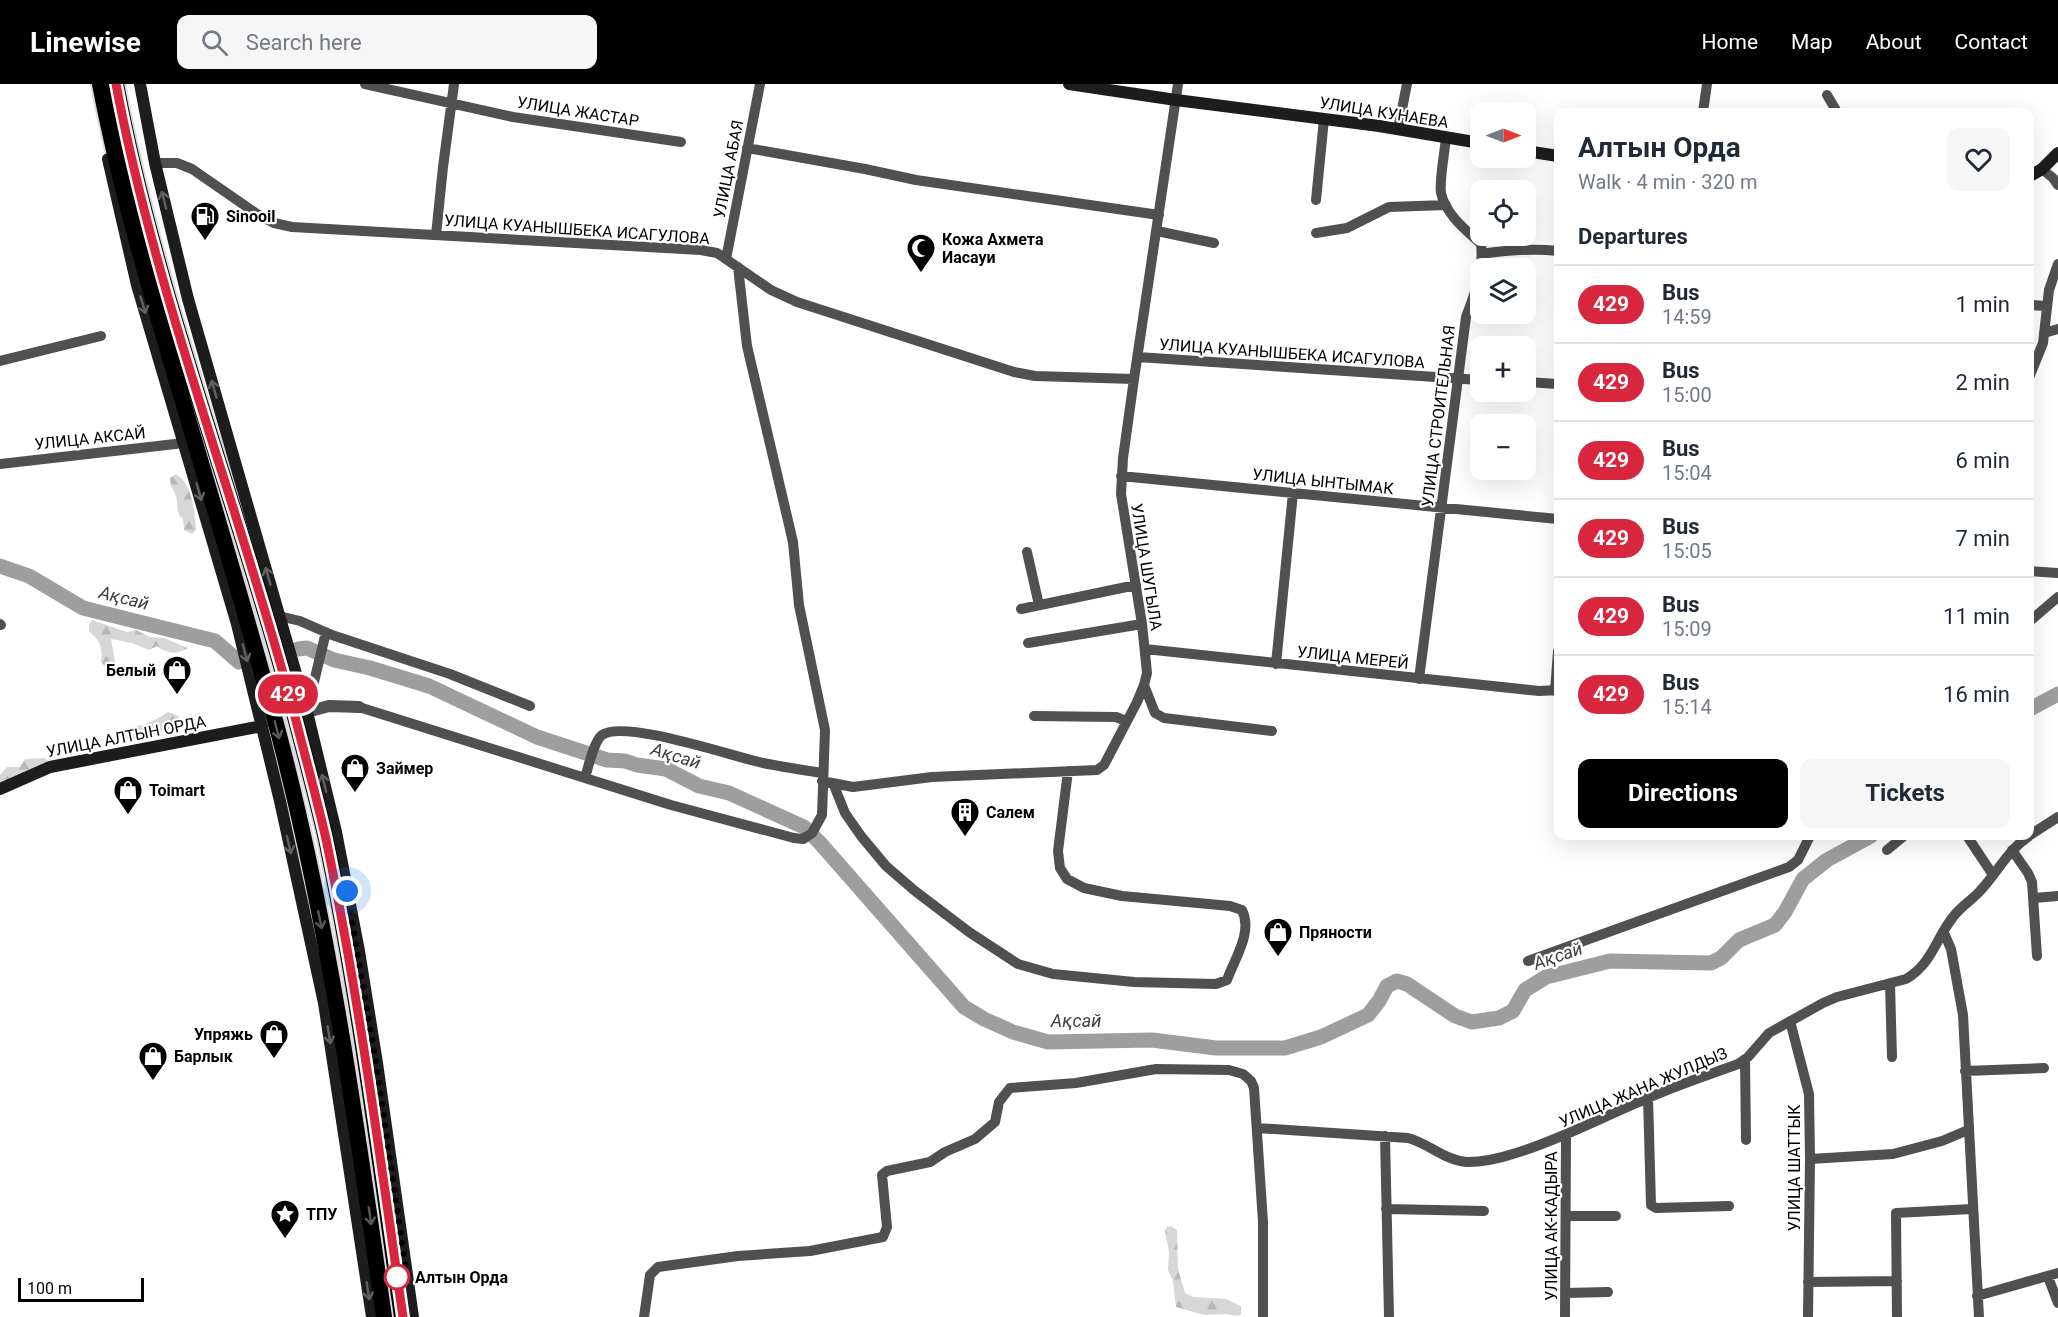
<!DOCTYPE html>
<meta charset="utf-8">
<style>
body{margin:0;font-family:Roboto,sans-serif;background:#f6f6f7;color:#1f2937;height:100vh;display:flex;flex-direction:column;font-size:22px;white-space:nowrap}
*{box-sizing:border-box;margin:0}
p{font-size:20px;color:#747a83}
.icon{flex:none;width:33px;height:33px;fill:none;stroke:currentColor;stroke-width:2;stroke-linecap:round;stroke-linejoin:round}
.map{position:relative;flex:1;overflow:hidden}
.drawer{position:absolute;left:1554px;top:24px;width:480px;height:732px;display:flex;flex-direction:column;background:#fff;border-radius:12px;box-shadow:0 6px 24px #0002}
.drawer>*{flex:none}
.badge{padding:0 12px;border-radius:20px;font-size:21px;line-height:39px}
.needle{width:39px;rotate:90deg}
.fabs{position:absolute;left:1470px;top:18px;display:grid;gap:12px}
.fabs a{display:grid;place-items:center;width:66px;height:66px;border-radius:12px;background:#fff;box-shadow:0 6px 24px #0002;font-size:30px}
.scale{position:absolute;left:18px;bottom:15px;width:126px;box-sizing:border-box;padding-left:6px;border:3px solid #000;border-top:0;font-size:16px;line-height:21px;white-space:nowrap;color:#000;-webkit-text-stroke:4px #fff;paint-order:stroke}
.you{position:absolute;width:30px;height:30px;margin:-15px;border:4px solid #fff;border-radius:50%;background:#1a73e8;box-shadow:0 0 0 9px #1a73e833}
.map>.badge{position:absolute;translate:-50% -50%;box-shadow:0 0 0 3px #fff}
h2{padding:0 24px;font-size:22px;line-height:54px}
.round{display:grid;place-items:center;flex:none;width:63px;height:63px;border-radius:12px;background:#f6f6f7}
.overview{display:flex;align-items:center;justify-content:space-between;height:102px;padding:0 24px}
h1{font-size:28px;font-weight:700;line-height:45px}
.cta{display:flex;gap:12px;margin-top:auto;padding:12px 24px}
.cta a{flex:1;height:69px;border-radius:12px;background:#000;color:#fff;font-size:24px;font-weight:700;line-height:69px;text-align:center}
.cta a+a{background:#f6f6f7;color:#1f2937}
ul{padding:0;list-style:none}
li{display:flex;align-items:center;gap:18px;height:78px;padding:0 24px;border-top:2px solid #e0e1e3}
li div{flex:1}
li b{display:block;font-size:22px}
li em{font-style:normal}
li .badge{min-width:66px;font-weight:700;text-align:center}
header{display:flex;align-items:center;gap:36px;box-sizing:border-box;height:84px;padding:0 30px;background:#000;color:#fff}
header strong{font-size:28px}
nav{display:flex;gap:33px;margin-inline-start:auto;font-size:21px}
.search{width:420px;height:54px;background:#f6f6f7;display:flex;align-items:center;gap:15px;box-sizing:border-box;padding:0 21px;border-radius:12px;color:#747a83;font-size:22px}
.map>svg:first-child{display:block}
.forest{fill:url(#forest-firs)}
.lines{fill:none;stroke-linecap:round;stroke-linejoin:round}
.river{stroke:#9e9e9e;stroke-width:15}
.trunk-casing{stroke:#dbdbdb;stroke-width:20}
.minor{stroke:#505050;stroke-width:10}
.tertiary{stroke:#505050;stroke-width:12}
.secondary{stroke:#1d1d1d;stroke-width:12}
.trunk{stroke:#000;stroke-width:16}
.oneway{stroke:#616161}
.oneway2{stroke:#595959}
.line-casing{stroke:#fff;stroke-width:14}
.line{stroke:#d7263d;stroke-width:9}
.walk{stroke:#000;stroke-width:6;stroke-dasharray:0 10.8}
.stop-dot{fill:#fff;stroke:#d7263d;stroke-width:3}
.labels{text-anchor:middle;stroke-width:4.5;stroke-linejoin:round;paint-order:stroke}
.street-label{font-size:16px;fill:#000;stroke:#fff}
.poi-label{font-size:16px;font-weight:bold;fill:#000;stroke:#fff;text-anchor:start}
.stop-label{font-size:16px;font-weight:bold;fill:#000;stroke:#fff;text-anchor:start}
.water-label{font-size:18px;font-style:italic;fill:#3f3f3f;stroke:#fff}
</style>
<header>
<strong>Linewise</strong>
<div class="search"><svg class="icon" aria-label="search" viewBox="0 0 24 24"><circle cx="10" cy="10" r="6"/><path d="M15 15l6 6"/></svg>Search here</div>
<nav><a>Home</a><a>Map</a><a>About</a><a>Contact</a></nav>
</header>
<div class="map">
<svg width="2058" height="1233" viewBox="0 0 2058 1233">
<defs>
<pattern id="forest-firs" width="22" height="20" patternUnits="userSpaceOnUse" patternTransform="scale(1.5)"><rect width="22" height="20" fill="#d7d7d7"/><path d="M5 1l3.5 6h-7zM16 11l3.5 6h-7z" fill="#b7b7b7"/></pattern>
</defs>
<rect width="100%" height="100%" fill="#fff"/>
<path class="forest" d="M 176,390 C 192,399 195,428 196,446 L 192,450 L 184,446 L 183,435 C 175,429 179,421 176,412 C 173,404 170,403 170,394 Z
M 92,536 L 127,548 L 136,546 L 150,553 L 164,554 L 188,564 C 176,571 168,570 157,562 L 149,566 L 132,559 L 111,555 L 116,583 L 109,587 L 101,578 C 103,563 100,557 89,547 L 89,540 Z
M 168,628 L 179,632 C 174,650 159,647 145,653 L 139,651 L 136,656 L 120,653 C 128,640 134,644 145,640 C 153,637 161,633 168,628 Z
M 45,674 L 49,678 L 25,689 L 13,693 L 0,701 L 0,691 L 7,683 L 20,683 L 25,675 Z
M 1171,1142 L 1177,1146 L 1178,1185 L 1185,1209 L 1193,1213 L 1226,1215 L 1241,1222 L 1241,1230 L 1238,1232 L 1225,1230 L 1204,1231 L 1176,1223 L 1173,1198 L 1168,1186 L 1169,1168 L 1165,1147 L 1167,1143 Z"/>
<g class="lines">
<path class="river" d="M 0,482 L 29,492 L 83,524 L 215,557 L 239,578
M 298,565 L 307,564 L 334,576 L 370,584 L 429,602 L 537,653 L 607,676 L 625,677 L 637,681 L 666,685 L 699,702 L 729,709 L 804,743 L 820,759 L 964,923 L 984,935 L 1013,948 L 1048,958 L 1152,956 L 1216,964 L 1285,964 L 1321,953 L 1368,931 L 1379,917 L 1387,902 L 1397,897 L 1407,900 L 1455,932 L 1472,938 L 1499,934 L 1513,927 L 1525,906 L 1546,893 L 1610,877 L 1711,879 L 1721,874 L 1739,856 L 1775,841 L 1785,828 L 1803,795 L 1827,776 L 1871,752
M 2030,625 L 2058,610"/>
<g class="trunk-casing">
<path id="trunk" d="M 100,0 C 120,105 150,206 180,308 C 214,422 248,536 279,651 C 329,842 356,1038 384,1233
M 116,0 C 156,213 237,416 293,625 C 304,668 316,711 326,755 C 359,913 379,1073 402,1233"/>
</g>
<path class="minor" d="M 365,0 L 513,33 L 681,58
M 1827,11 L 1837,28
M 1703,28 L 1707,0
M 1398,45 L 1407,0
M 747,64 L 865,85 L 916,96 L 1159,131
M 155,79 L 177,79 L 192,85 L 257,130 L 274,139 L 292,143 L 701,166 L 717,169 L 771,206 L 797,218 L 1014,288 L 1035,292 L 1134,295
M 2042,85 L 2053,94 L 2058,101
M 1316,116 L 1324,35
M 1157,147 L 1214,159
M 1316,149 L 1347,144 L 1389,123 L 1446,121
M 436,151 L 443,83 L 454,0
M 1482,170 C 1509,166 1532,164 1558,167
M 726,175 L 760,0
M 2030,221 L 2046,222
M 2044,249 L 2058,245
M 1138,273 L 1480,296
M 0,277 L 101,252
M 2030,291 L 2043,259 L 2049,206 L 2058,180
M 1526,298 L 1558,300
M 0,380 L 184,359
M 1121,392 L 1558,435
M 1027,468 L 1039,521
M 2030,487 L 2058,489
M 1021,525 L 1136,501
M 279,532 L 300,537 L 332,551 L 450,590 L 530,622
M 2030,537 L 2058,513
M 0,540 L 1,541
M 1028,559 L 1142,540
M 1145,565 L 1539,607 L 1558,606
M 1276,580 L 1293,409
M 1419,595 L 1466,233 C 1475,210 1484,185 1481,160 C 1466,146 1446,131 1441,109 C 1439,97 1445,67 1446,53
M 1144,601 L 1155,629 L 1164,634 L 1272,647
M 1555,607 L 1558,567
M 359,623 L 671,721 L 794,754 L 803,755 L 812,749 L 822,731 L 825,646 L 799,521 L 793,458 L 747,262 L 738,183
M 307,627 L 326,548
M 1034,632 L 1116,633 L 1126,637
M 585,694 C 588,684 594,657 602,651 C 624,635 734,673 763,679 C 783,683 803,686 822,689
M 822,697 L 853,703 L 932,693 L 1097,686 L 1104,681 L 1137,618 L 1144,601 L 1147,589 L 1142,540 L 1121,410 L 1123,374 L 1134,295 L 1178,0
M 833,699 L 845,729 L 861,752 L 886,782 L 915,807 L 969,848 L 1018,880 L 1053,890 L 1134,898 L 1216,900 L 1227,896 C 1235,874 1253,848 1242,826 L 1230,822 L 1122,812 L 1084,804 L 1067,795 L 1060,784 L 1058,767 L 1068,687
M 2030,751 L 2058,733
M 1967,752 L 1993,791
M 1887,766 L 1904,752
M 2012,766 L 2028,789 L 2032,798 L 2037,872
M 2034,814 L 2058,812
M 1944,849 L 1951,865 L 1963,931 L 1979,1233
M 1528,877 L 1789,783 L 1798,776 L 1810,752
M 1890,900 L 1892,973
M 1790,937 L 1809,1010 L 1810,1075 L 1808,1233
M 1745,975 L 1746,1056
M 1965,987 L 2044,984
M 1648,1013 L 1651,1121 L 1656,1124 L 1729,1122
M 1257,1044 L 1408,1054 C 1428,1059 1446,1077 1467,1078 C 1483,1078 1501,1074 1516,1069 C 1562,1055 1604,1032 1648,1014 C 1677,1001 1708,991 1738,980 L 1748,973 L 1769,949 L 1823,919 L 1837,913 L 1906,895 C 1932,880 1936,854 1953,833 C 1960,823 1972,816 1980,807 C 1997,789 2008,766 2029,752
M 1385,1052 L 1389,1233
M 1810,1075 L 1893,1070 L 1942,1057 L 1968,1046
M 1386,1125 L 1484,1127
M 1566,1132 L 1616,1132
M 2048,1193 L 2058,1219
M 1808,1198 L 1897,1197
M 1566,1209 L 1608,1208
M 1977,1212 L 2058,1189
M 644,1233 L 650,1191 L 658,1183 L 738,1172 L 810,1167 L 883,1153 L 887,1143 L 882,1091 L 887,1087 L 930,1078 L 945,1068 L 975,1055 L 995,1038 L 999,1018 L 1010,1004 L 1076,999 L 1156,985 L 1229,986 L 1243,990 L 1251,997 L 1254,1004 L 1263,1138 L 1263,1233
M 1565,1233 L 1566,1052
M 1897,1233 L 1896,1129 L 1972,1125"/>
<path class="tertiary" d="M 307,628 L 329,622 L 359,623"/>
<path class="secondary" d="M 140,0 L 155,79 L 188,215 L 307,628 L 336,748 L 359,867 L 377,979 L 413,1233
M 1069,0 L 1176,16 L 1379,42 L 1480,59
M 1526,67 L 1558,72
M 108,75 L 137,201 L 237,540 L 280,717 L 324,919 L 372,1233
M 2030,92 L 2042,85 L 2058,69
M 0,705 L 50,683 L 262,642"/>
<use href="#trunk" class="trunk"/>
</g>
<defs><path id="oneway-shaft" d="M-6 0H5M1.5-3L5.5 0L1.5 3" fill="none" stroke-width="1.6" stroke-linecap="round" stroke-linejoin="round" transform="scale(1.5)"/></defs>
<g class="oneway">
<use href="#oneway-shaft" transform="translate(164 116) rotate(-104)"/>
<use href="#oneway-shaft" transform="translate(143 221) rotate(73)"/>
<use href="#oneway-shaft" transform="translate(214 305) rotate(-106)"/>
<use href="#oneway-shaft" transform="translate(199 408) rotate(74)"/>
<use href="#oneway-shaft" transform="translate(268 492) rotate(-106)"/>
<use href="#oneway-shaft" transform="translate(245 569) rotate(75)"/>
<use href="#oneway-shaft" transform="translate(324 699) rotate(-104)"/>
<use href="#oneway-shaft" transform="translate(289 761) rotate(77)"/>
<use href="#oneway-shaft" transform="translate(329 951) rotate(81)"/>
<use href="#oneway-shaft" transform="translate(368 1207) rotate(81)"/>
</g>
<g class="oneway2">
<use href="#oneway-shaft" transform="translate(277 646) rotate(75)"/>
<use href="#oneway-shaft" transform="translate(320 836) rotate(78)"/>
<use href="#oneway-shaft" transform="translate(370 1132) rotate(82)"/>
</g>
<g class="lines">
<g class="line-casing">
<path id="line" d="M 116,0 C 156,213 237,416 293,625 C 304,668 316,711 326,755 C 359,913 380,1073 403,1233"/>
</g>
<use href="#line" class="line"/>
<path class="walk" d="M 347,807 L 376,978 L 407,1193 L 397,1193"/>
</g>
<defs>
<g id="fuel-pin" transform="scale(1.5)"><path d="M0 17L-7.5 6A9.5 9.5 0 1 1 7.5 6Z" fill="#000" stroke="#fff"/><path d="M-5.5-6h7V0h2V4h1.3V-2.5L3-4.5l.8-.8L6-3V5H2.5V1h-1V6h-7ZM-4.2-4.7v3.2H.2V-4.7Z" fill="#fff"/></g>
<g id="mosque-pin" transform="scale(1.5)"><path d="M0 17L-7.5 6A9.5 9.5 0 1 1 7.5 6Z" fill="#000" stroke="#fff"/><path d="M3.5-4.9A6 6 0 1 0 3.5 4.9A5 5 0 1 1 3.5-4.9Z" fill="#fff"/></g>
<g id="shop-pin" transform="scale(1.5)"><path d="M0 17L-7.5 6A9.5 9.5 0 1 1 7.5 6Z" fill="#000" stroke="#fff"/><path d="M-5-2.5h2.3a2.7 3.5 0 0 1 5.4 0H5L5.5 6h-11ZM-1.5-2.5h3a1.5 2.3 0 0 0-3 0Z" fill="#fff"/></g>
<g id="building-pin" transform="scale(1.5)"><path d="M0 17L-7.5 6A9.5 9.5 0 1 1 7.5 6Z" fill="#000" stroke="#fff"/><path d="M-4-6H4V6H1V3H-1V6H-4ZM-2.5-4.3h1.7v1.8h-1.7ZM.8-4.3h1.7v1.8H.8ZM-2.5-1h1.7V.8h-1.7ZM.8-1h1.7V.8H.8Z" fill="#fff"/></g>
<g id="sight-pin" transform="scale(1.5)"><path d="M0 17L-7.5 6A9.5 9.5 0 1 1 7.5 6Z" fill="#000" stroke="#fff"/><path d="M0-6L1.8-2.2L6-1.7L2.9 1.2L3.7 5.4L0 3.3L-3.7 5.4L-2.9 1.2L-6-1.7L-1.8-2.2Z" fill="#fff"/></g>
</defs>
<g fill-rule="evenodd">
<use href="#fuel-pin" x="205" y="132"/>
<use href="#mosque-pin" x="921" y="164"/>
<use href="#shop-pin" x="177" y="586"/>
<use href="#shop-pin" x="355" y="684"/>
<use href="#shop-pin" x="128" y="706"/>
<use href="#building-pin" x="965" y="728"/>
<use href="#shop-pin" x="1278" y="848"/>
<use href="#shop-pin" x="274" y="950"/>
<use href="#shop-pin" x="153" y="972"/>
<use href="#sight-pin" x="285" y="1130"/>
</g>
<circle class="stop-dot" cx="397" cy="1193" r="12"/>
<g class="labels">
<g class="street-label">
<text transform="translate(578 27) rotate(9)" y="6">УЛИЦА ЖАСТАР</text>
<text transform="translate(1384 28) rotate(9)" y="6">УЛИЦА КУНАЕВА</text>
<text transform="translate(728 85) rotate(-79)" y="6">УЛИЦА АБАЯ</text>
<text transform="translate(577 145) rotate(4)" y="6">УЛИЦА КУАНЫШБЕКА ИСАГУЛОВА</text>
<text transform="translate(1292 269) rotate(4)" y="6">УЛИЦА КУАНЫШБЕКА ИСАГУЛОВА</text>
<text transform="translate(1438 332) rotate(-83)" y="6">УЛИЦА СТРОИТЕЛЬНАЯ</text>
<text transform="translate(90 354) rotate(-6)" y="6">УЛИЦА АКСАЙ</text>
<text transform="translate(1323 397) rotate(6)" y="6">УЛИЦА ЫНТЫМАК</text>
<text transform="translate(1147 483) rotate(81)" y="6">УЛИЦА ШУГЫЛА</text>
<text transform="translate(1353 573) rotate(6)" y="6">УЛИЦА МЕРЕЙ</text>
<text transform="translate(126 652) rotate(-11)" y="6">УЛИЦА АЛТЫН ОРДА</text>
<text transform="translate(1643 1003) rotate(-23)" y="6">УЛИЦА ЖАНА ЖУЛДЫЗ</text>
<text transform="translate(1794 1084) rotate(-90)" y="6">УЛИЦА ШАТТЫК</text>
<text transform="translate(1551 1142) rotate(-90)" y="6">УЛИЦА АК-КАДЫРА</text>
</g>
<g class="poi-label">
<text x="226" y="138">Sinooil</text>
<text x="942" y="161">Кожа Ахмета<tspan x="942" dy="18">Иасауи</tspan></text>
<text x="156" y="592" text-anchor="end">Белый</text>
<text x="376" y="690">Займер</text>
<text x="149" y="712">Toimart</text>
<text x="986" y="734">Салем</text>
<text x="1299" y="854">Пряности</text>
<text x="253" y="956" text-anchor="end">Упряжь</text>
<text x="174" y="978">Барлык</text>
<text x="306" y="1136">ТПУ</text>
</g>
<g class="stop-label">
<text x="415" y="1199">Алтын Орда</text>
</g>
<g class="water-label">
<text transform="translate(124 514) rotate(14)" y="6">Ақсай</text>
<text transform="translate(676 672) rotate(17)" y="6">Ақсай</text>
<text transform="translate(1558 872) rotate(-19)" y="6">Ақсай</text>
<text x="1076" y="943">Ақсай</text>
</g>
</g>
</svg>
<div class="fabs">
<a><svg class="needle" viewBox="-14 -14 28 28"><path d="M0-13l5 13h-10z" fill="#e53935"/><path d="M0 13l5-13h-10z" fill="#747a83"/></svg></a>
<a><svg class="icon" aria-label="locate" viewBox="0 0 24 24"><circle cx="12" cy="12" r="6"/><path d="M12 2v4M12 18v4M2 12h4M18 12h4"/></svg></a>
<a><svg class="icon" aria-label="layers" viewBox="0 0 24 24"><path d="M12 4l9 5-9 5-9-5zM3 14l9 5 9-5"/></svg></a>
<a>+</a>
<a>−</a>
</div>
<div class="scale">100 m</div>
<div class="you" style="left:347px;top:807px"></div>
<b class="badge" style="left:288px;top:610px;background:#d7263d;color:#fff">429</b>
<section class="drawer">
<div class="overview"><div><h1>Алтын Орда</h1><p>Walk · 4 min · 320 m</p></div><a class="round"><svg class="icon" aria-label="heart" viewBox="0 0 24 24"><path d="M12 20l-8-8c-3-5 5-10 8-4 3-6 11-1 8 4z"/></svg></a></div>
<h2>Departures</h2>
<ul>
<li><span class="badge" style="background:#d7263d;color:#fff">429</span><div><b>Bus</b><p>14:59</p></div><em>1 min</em></li>
<li><span class="badge" style="background:#d7263d;color:#fff">429</span><div><b>Bus</b><p>15:00</p></div><em>2 min</em></li>
<li><span class="badge" style="background:#d7263d;color:#fff">429</span><div><b>Bus</b><p>15:04</p></div><em>6 min</em></li>
<li><span class="badge" style="background:#d7263d;color:#fff">429</span><div><b>Bus</b><p>15:05</p></div><em>7 min</em></li>
<li><span class="badge" style="background:#d7263d;color:#fff">429</span><div><b>Bus</b><p>15:09</p></div><em>11 min</em></li>
<li><span class="badge" style="background:#d7263d;color:#fff">429</span><div><b>Bus</b><p>15:14</p></div><em>16 min</em></li>
</ul>
<div class="cta"><a>Directions</a><a>Tickets</a></div>
</section>
</div>
